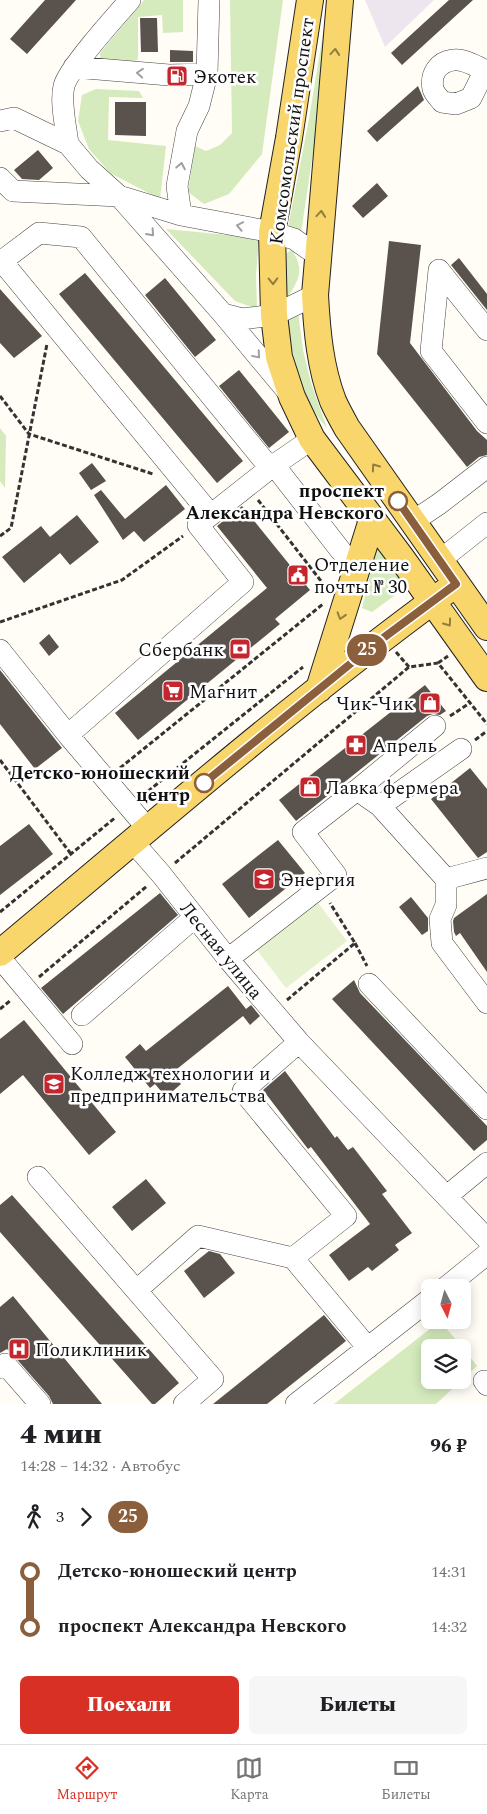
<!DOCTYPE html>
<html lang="ru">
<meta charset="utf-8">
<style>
body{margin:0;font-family:Spectral,serif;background:#f6f6f6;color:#202124;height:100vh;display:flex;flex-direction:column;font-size:19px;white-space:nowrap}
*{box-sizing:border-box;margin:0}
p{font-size:16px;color:#757577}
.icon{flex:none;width:28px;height:28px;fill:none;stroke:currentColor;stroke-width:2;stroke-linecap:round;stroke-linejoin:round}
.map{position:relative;height:1404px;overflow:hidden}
.details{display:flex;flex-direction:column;background:#fff;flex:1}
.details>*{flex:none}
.badge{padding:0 10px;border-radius:16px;font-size:18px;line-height:32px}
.needle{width:32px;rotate:174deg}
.buttons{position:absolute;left:421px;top:1279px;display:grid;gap:10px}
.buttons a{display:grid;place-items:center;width:50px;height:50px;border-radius:8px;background:#fff;box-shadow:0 2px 12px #0003;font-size:25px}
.map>.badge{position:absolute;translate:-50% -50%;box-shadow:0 0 0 2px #fff}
.legs{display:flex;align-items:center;gap:8px;height:55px;padding:0 20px;font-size:16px}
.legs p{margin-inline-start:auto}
.summary{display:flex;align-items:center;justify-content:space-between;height:85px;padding:0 20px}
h1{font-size:28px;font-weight:800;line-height:38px}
.cta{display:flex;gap:10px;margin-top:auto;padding:10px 20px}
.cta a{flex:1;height:58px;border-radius:8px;background:#d93025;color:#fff;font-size:20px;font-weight:800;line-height:58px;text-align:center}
.cta a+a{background:#f6f6f6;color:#202124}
ul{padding:0 20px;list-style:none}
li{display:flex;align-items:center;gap:18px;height:55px;font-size:19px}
li i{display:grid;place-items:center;width:8px;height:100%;margin:0 6px;background:currentColor}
li i::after{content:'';width:12px;height:12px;margin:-6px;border:4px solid;border-radius:50%;background:#fff}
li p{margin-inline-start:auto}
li:first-child i{background:linear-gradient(#0000 50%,currentColor 0)}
li:last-child i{background:linear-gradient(currentColor 50%,#0000 0)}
.dock{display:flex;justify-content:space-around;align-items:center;height:70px;border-top:1px solid #e0e0e0;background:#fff;font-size:14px;color:#757577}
.dock a{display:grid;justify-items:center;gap:2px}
.dock .selected{color:#d93025}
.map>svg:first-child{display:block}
.industrial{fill:#eee6ef}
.green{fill:#d5ebbd}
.pitch{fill:#e6f2cf}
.building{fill:#5a524d}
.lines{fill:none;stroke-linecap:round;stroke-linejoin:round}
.minor-casing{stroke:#444;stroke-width:22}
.major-casing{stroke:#222;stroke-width:28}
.path{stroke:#333;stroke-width:3;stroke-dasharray:5 2.5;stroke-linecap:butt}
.minor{stroke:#fff;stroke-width:21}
.major{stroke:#f9d66b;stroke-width:26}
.oneway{stroke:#917d42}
.oneway2{stroke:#a0a0a0}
.line-1-casing{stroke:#fff;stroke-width:11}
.line-1{stroke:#8b5e3c;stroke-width:8}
.stop-1-dot{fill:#fff;stroke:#8b5e3c;stroke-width:2.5}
.labels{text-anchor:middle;stroke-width:5;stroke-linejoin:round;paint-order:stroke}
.poi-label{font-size:19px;fill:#111;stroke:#fff;text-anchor:start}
.street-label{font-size:19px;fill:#111;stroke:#fff}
.stop-label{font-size:19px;font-weight:bold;fill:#111;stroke:#fff;text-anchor:end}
</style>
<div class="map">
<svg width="487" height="1404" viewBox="0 0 487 1404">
<rect width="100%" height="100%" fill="#fffdf5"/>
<path class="industrial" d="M 365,0 L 434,0 L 385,47 Z"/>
<path class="green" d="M 144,0 L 183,0 L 183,32 L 163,33 L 162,15 L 138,17 L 138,59 L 129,66 L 101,65 L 100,53 Z
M 230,0 L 283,0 L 262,154 L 229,194 L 204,204 L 188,192 L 195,146 L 206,151 L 220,145 L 232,133 Z
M 326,15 L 317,126 L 301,233 L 288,227 L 309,119 Z
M 96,89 L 139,91 L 143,98 L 109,97 L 108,140 L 166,146 L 160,199 L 110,173 L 89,149 L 78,121 L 82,95 Z
M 166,229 L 259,238 L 256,275 L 257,309 L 235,301 Z
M 292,250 C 305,271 299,279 287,299 L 285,254 Z
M 298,312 L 303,350 L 311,383 L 327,428 C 301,400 293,357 287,320 Z
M 0,428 L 6,436 L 5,488 L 0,481 Z
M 387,546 L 409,585 L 372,612 L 362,608 L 376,550 Z
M 440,1321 L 462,1347 L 430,1348 L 430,1380 L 462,1380 L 436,1404 L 334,1404 Z
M 463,1348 L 477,1366 L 463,1379 Z"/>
<path class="pitch" d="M 318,903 L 347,941 L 286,988 L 257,950 Z"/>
<path class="building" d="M 45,0 L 76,0 L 27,54 L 10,39 Z
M 449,0 L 473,0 L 402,65 L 391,53 Z
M 140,18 L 157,18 L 158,52 L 141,52 Z
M 170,50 L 193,51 L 193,62 L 170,62 Z
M 418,86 L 424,100 L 377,142 L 367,131 Z
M 115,102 L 146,102 L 146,136 L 115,135 Z
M 38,150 L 53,168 L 39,180 L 22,179 L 14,170 Z
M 377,183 L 388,196 L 363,218 L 352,206 Z
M 389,241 L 421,245 L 410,343 L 477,431 L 487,440 L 487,455 L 479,457 L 467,467 L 377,354 Z
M 459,258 L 487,294 L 487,310 L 451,265 Z
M 85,273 L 243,461 L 217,483 L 59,294 Z
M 165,278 L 216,340 L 195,357 L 145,295 Z
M 0,289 L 42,336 L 14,358 L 0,343 Z
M 239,370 L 289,432 L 269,448 L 219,386 Z
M 92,463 L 106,481 L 91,490 L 79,473 Z
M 166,485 L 185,509 L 144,542 L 134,531 L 123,540 L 94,495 L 101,490 L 125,519 Z
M 242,506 L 310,590 L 275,619 L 280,624 L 138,740 L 115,713 L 267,588 L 217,526 Z
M 77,515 L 99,542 L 70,565 L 60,553 L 24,583 L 2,557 L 41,526 L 50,537 Z
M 49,634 L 59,647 L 49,656 L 39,643 Z
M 0,670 L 62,748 L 35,769 L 0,724 Z
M 425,685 L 446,711 L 440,715 L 433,714 L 427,716 L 296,821 L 279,800 Z
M 470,768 L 487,789 L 487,852 L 478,858 L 431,799 Z
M 29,824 L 53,854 L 0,895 L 0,846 Z
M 278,840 L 305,873 L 249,918 L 222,884 Z
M 160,893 L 178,915 L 63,1014 L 41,988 Z
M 487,894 L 487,972 L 460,933 L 456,936 L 454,932 L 453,921 L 454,918 Z
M 411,897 L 428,918 L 428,931 L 422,935 L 399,907 Z
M 354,980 L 360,993 L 487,1126 L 487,1140 L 474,1151 L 332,999 Z
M 228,986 L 246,1009 L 251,1005 L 260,1016 L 250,1025 L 243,1016 L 172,1073 L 181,1084 L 166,1097 L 155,1084 L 150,1088 L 125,1057 L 140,1044 L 146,1051 Z
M 24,1020 L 116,1132 L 89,1155 L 23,1075 L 0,1094 L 0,1039 Z
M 285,1071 L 335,1138 L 337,1136 L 348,1150 L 353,1147 L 387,1191 L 382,1194 L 412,1233 L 395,1245 L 399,1250 L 372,1271 L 368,1267 L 349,1281 L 329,1255 L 370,1224 L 311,1147 L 308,1149 L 263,1090 Z
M 146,1179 L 166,1203 L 132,1231 L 112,1207 Z
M 12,1195 L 179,1383 L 155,1404 L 152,1404 L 0,1232 L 0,1205 Z
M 209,1251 L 220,1254 L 235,1273 L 204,1298 L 184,1271 Z
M 13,1296 L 102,1404 L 53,1404 L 49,1396 L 14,1356 L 7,1349 L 0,1353 L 0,1307 Z
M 324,1315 L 346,1341 L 267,1404 L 213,1404 Z"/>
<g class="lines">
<g class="minor-casing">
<path id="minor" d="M 74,67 L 169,75 L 207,74
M 485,70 L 471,98 L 456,104 L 442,102 C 439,98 434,93 433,89 C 430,74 438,62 453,60 C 463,58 477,67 487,71
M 0,121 L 14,118 L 68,144 L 89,169 L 119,196 L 223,314 L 287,391
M 68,144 C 66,127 60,102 64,86 C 68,69 116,16 130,0
M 0,178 L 13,191 L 119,196 L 181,215 L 272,232 L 294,239 L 317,255
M 181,215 L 177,186 L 187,131 L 199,106 L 207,74 L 209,0
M 0,259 L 211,515
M 2,261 L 39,233 L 81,237 L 270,468
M 439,270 L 431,351 L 487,423
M 439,270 L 487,330
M 223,314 L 242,319 L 274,315 L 315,295
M 274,465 L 341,551
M 412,522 L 439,504 L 487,467
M 439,561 L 487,523
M 0,650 L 68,735 L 148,829 L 133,842 L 161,874 L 228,959 L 299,1042 L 487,1239
M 68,735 L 243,582 L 198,525 L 274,465 L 312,439
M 357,790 L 435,726
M 380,806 L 461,749
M 446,879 L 446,905 L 440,919 L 442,943 L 487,1003
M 0,958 L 72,1044
M 228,959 L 336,875 L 303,832 L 357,790 L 380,806 L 446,879 L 487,868
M 369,984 L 487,1109
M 82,1015 L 195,917
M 299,1042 L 243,1091 L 346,1216 L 293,1258 L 368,1348
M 38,1177 L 213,1379 L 184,1404
M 447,1196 L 487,1163
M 445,1288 L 487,1254
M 137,1290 L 198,1236 L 293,1258
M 0,1368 L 5,1364 L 40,1404
M 484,1381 L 487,1385
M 296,1404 L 430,1299"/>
</g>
<g class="major-casing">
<path id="major" d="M 310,0 L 289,138 L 272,232 L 274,315 L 279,357 L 292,397 L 312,439 L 400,556 L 487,678
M 340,0 L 315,295 C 317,331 320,367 333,401 C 337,410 342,419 347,428 L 487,627
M 319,689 L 372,520
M 0,953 C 146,831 291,705 445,592"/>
</g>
<path class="path" d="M 0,396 L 29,434 L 153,474
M 258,500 L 328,590
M 0,536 L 11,528 L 47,344
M 0,622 L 122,580 L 183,536
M 396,652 L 409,667
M 438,663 L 448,656
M 450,716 L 470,703
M 475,740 L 487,731
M 0,760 L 71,854
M 120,768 L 323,604
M 142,796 L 303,667
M 175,863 L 409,667 L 438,663 L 487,724
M 0,912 L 116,817
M 355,943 L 367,966
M 39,977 L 147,886
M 287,1000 L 355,943 L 330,903
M 0,1009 L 11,1000"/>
<use href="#minor" class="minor"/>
<use href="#major" class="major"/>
</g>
<defs><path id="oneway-chevron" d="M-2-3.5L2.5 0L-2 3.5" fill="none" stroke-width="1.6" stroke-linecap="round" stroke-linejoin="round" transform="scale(1.25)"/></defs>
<g class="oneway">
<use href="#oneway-chevron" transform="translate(335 52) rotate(-85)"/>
<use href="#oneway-chevron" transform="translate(321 214) rotate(-85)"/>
<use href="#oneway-chevron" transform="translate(273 281) rotate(89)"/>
<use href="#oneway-chevron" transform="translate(375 467) rotate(-125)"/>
<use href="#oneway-chevron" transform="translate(341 616) rotate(107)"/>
<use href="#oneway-chevron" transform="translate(448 623) rotate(54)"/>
</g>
<g class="oneway2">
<use href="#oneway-chevron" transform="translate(140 73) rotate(-175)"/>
<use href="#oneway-chevron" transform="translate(181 166) rotate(-79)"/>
<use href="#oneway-chevron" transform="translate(240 226) rotate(-169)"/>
<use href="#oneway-chevron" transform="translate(151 233) rotate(48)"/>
<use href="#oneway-chevron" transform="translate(257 355) rotate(50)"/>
</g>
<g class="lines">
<g class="line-1-casing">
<path id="line-1" d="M 204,783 L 371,647 L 456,584 L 398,501"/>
</g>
<use href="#line-1" class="line-1"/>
</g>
<defs>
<g id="fuel-square" transform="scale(1.125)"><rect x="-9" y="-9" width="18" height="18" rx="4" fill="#c4262e" stroke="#fff"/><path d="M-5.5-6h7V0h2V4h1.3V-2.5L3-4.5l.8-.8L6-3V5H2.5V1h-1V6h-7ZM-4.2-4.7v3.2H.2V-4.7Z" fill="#fff"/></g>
<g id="civic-square" transform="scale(1.125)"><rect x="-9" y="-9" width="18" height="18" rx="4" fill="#c4262e" stroke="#fff"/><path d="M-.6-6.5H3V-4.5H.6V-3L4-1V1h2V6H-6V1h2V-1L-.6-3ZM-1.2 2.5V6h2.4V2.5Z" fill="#fff"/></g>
<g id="bank-square" transform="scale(1.125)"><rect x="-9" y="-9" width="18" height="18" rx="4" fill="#c4262e" stroke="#fff"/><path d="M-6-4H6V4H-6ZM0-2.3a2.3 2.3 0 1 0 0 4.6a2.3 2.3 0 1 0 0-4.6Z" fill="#fff"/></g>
<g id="supermarket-square" transform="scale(1.125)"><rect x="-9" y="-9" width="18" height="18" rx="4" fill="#c4262e" stroke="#fff"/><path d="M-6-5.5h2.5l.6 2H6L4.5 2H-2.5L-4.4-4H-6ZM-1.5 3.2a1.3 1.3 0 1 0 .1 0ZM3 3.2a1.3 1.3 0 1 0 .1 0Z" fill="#fff"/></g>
<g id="shop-square" transform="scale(1.125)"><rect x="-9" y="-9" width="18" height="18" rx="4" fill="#c4262e" stroke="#fff"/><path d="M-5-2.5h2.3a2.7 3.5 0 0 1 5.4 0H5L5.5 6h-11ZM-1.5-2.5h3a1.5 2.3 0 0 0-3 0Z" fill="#fff"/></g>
<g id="pharmacy-square" transform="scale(1.125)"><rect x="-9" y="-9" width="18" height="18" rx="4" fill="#c4262e" stroke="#fff"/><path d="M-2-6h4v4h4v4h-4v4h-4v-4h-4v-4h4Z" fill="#fff"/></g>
<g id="university-square" transform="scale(1.125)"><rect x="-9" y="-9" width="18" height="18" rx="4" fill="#c4262e" stroke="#fff"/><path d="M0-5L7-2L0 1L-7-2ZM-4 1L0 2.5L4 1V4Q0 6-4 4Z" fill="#fff"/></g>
<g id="hospital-square" transform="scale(1.125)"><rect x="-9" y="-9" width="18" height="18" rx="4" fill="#c4262e" stroke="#fff"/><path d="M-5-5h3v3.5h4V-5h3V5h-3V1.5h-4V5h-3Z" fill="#fff"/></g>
</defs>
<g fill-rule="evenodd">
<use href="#fuel-square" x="177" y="76"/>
<use href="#civic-square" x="298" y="575"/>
<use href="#bank-square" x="240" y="649"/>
<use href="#supermarket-square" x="173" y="691"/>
<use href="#shop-square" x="430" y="703"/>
<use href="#pharmacy-square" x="356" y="745"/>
<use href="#shop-square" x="310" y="787"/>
<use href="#university-square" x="264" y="879"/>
<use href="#university-square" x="54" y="1084"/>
<use href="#hospital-square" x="19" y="1349"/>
</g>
<g class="stop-1-dot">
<circle cx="398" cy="501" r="9"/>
<circle cx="204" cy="783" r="9"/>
</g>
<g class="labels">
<g class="poi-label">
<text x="193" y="83">Экотек</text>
<text x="314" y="571">Отделение<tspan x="314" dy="22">почты № 30</tspan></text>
<text x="224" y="656" text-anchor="end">Сбербанк</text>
<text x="189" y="698">Магнит</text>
<text x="414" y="710" text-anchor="end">Чик-Чик</text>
<text x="372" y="752">Апрель</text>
<text x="326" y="794">Лавка фермера</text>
<text x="280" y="886">Энергия</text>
<text x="70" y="1080">Колледж технологии и<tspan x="70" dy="22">предпринимательства</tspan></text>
<text x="35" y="1356">Поликлиник</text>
</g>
<g class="street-label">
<text transform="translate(291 131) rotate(-82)" y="7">Комсомольский проспект</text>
<text transform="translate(222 950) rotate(51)" y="7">Лесная улица</text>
</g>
<g class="stop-label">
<text x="384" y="497">проспект<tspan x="384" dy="22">Александра Невского</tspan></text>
<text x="190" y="779">Детско-юношеский<tspan x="190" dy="22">центр</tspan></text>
</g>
</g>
</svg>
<div class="buttons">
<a><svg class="needle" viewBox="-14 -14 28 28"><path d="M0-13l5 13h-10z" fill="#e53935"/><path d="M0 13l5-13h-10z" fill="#757577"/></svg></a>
<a><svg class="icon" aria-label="layers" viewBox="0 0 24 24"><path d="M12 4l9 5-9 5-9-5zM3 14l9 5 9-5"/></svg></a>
</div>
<b class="badge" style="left:367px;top:650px;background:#8b5e3c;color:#fff">25</b>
</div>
<section class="details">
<div class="summary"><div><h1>4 мин</h1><p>14:28 – 14:32 · Автобус</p></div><b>96 ₽</b></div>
<div class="legs"><svg class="icon" aria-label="walk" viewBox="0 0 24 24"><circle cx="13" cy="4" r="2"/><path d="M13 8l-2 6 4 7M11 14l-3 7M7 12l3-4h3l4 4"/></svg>3<svg class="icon" aria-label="forward" viewBox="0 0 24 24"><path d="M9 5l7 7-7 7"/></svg><b class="badge" style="background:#8b5e3c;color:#fff">25</b></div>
<ul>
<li><i style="color:#8b5e3c"></i><b>Детско-юношеский центр</b><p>14:31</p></li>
<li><i style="color:#8b5e3c"></i><b>проспект Александра Невского</b><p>14:32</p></li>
</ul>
<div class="cta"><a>Поехали</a><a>Билеты</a></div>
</section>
<nav class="dock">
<a class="selected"><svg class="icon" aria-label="directions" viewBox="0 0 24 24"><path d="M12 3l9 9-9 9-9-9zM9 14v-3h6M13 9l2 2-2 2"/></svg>Маршрут</a>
<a><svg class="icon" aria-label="map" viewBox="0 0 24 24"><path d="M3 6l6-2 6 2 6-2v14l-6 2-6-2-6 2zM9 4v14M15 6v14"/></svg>Карта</a>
<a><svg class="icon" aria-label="tickets" viewBox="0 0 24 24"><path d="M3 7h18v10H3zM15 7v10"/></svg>Билеты</a>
</nav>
